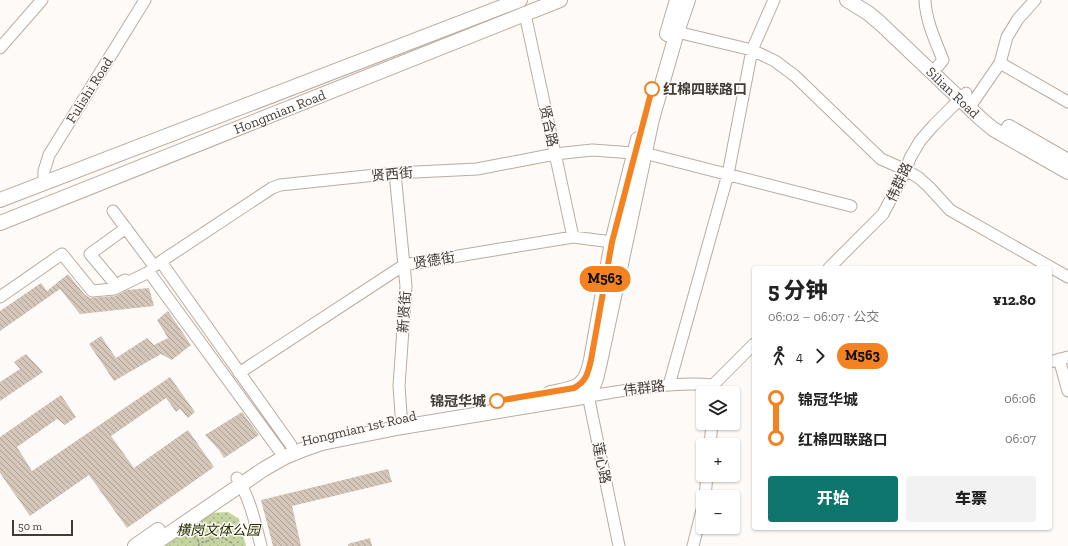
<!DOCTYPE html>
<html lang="zh">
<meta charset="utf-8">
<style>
body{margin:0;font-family:"Zilla Slab","Noto Sans SC",serif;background:#f2f2f2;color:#222;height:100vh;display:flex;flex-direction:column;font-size:15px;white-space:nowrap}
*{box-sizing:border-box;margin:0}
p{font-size:13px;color:#767676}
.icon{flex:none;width:22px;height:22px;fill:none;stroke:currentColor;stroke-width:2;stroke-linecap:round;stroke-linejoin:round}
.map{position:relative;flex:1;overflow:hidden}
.drawer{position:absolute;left:752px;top:266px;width:300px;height:264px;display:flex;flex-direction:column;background:#fff;border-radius:4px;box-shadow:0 1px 3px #0004}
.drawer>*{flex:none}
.badge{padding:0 8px;border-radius:13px;font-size:14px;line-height:26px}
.buttons{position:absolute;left:696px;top:386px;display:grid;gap:8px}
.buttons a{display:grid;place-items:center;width:44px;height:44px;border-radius:4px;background:#fff;box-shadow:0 1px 3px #0004;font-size:20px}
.scale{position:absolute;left:12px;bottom:10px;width:61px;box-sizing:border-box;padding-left:4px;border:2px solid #423c37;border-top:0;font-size:11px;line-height:14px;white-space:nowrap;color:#423c37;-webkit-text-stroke:3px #fdfaf8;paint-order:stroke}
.map>.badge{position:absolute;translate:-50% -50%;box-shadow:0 0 0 2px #fff}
.legs{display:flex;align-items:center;gap:6px;height:44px;padding:0 16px;font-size:13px}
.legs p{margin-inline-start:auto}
.summary{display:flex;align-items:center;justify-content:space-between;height:68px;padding:0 16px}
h1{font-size:22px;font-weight:800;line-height:30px}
.action{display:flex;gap:8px;margin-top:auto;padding:8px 16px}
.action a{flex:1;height:46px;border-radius:4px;background:#0f766e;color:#fff;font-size:16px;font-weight:800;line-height:46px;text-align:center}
.action a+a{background:#f2f2f2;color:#222}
ul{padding:0 16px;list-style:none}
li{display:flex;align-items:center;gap:14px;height:40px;font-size:15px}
li i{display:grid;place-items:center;width:6px;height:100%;margin:0 5px;background:currentColor}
li i::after{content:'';width:10px;height:10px;margin:-5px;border:3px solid;border-radius:50%;background:#fff}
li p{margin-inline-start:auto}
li:first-child i{background:linear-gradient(#0000 50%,currentColor 0)}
li:last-child i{background:linear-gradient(currentColor 50%,#0000 0)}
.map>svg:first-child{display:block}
.park{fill:url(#park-dots)}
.building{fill:url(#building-back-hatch)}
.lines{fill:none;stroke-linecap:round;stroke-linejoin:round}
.minor-casing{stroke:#baaca0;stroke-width:13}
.major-casing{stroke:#baaca0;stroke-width:16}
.path{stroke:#9a9692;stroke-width:1.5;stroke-dasharray:3 2;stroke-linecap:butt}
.minor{stroke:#fff;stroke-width:11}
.major{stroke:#fff;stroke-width:14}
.line-1-casing{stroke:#fff;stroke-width:9}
.line-1{stroke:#f58220;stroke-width:6}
.stop-1-dot{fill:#fff;stroke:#f58220;stroke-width:2}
.labels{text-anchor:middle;stroke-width:3;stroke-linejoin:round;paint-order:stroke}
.stop-label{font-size:14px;font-weight:bold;fill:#423c37;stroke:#fdfaf8;text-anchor:start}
.street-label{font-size:14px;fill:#423c37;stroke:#fdfaf8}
.park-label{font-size:14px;font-style:italic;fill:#283202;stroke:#fdfaf8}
</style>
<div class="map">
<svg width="1068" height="546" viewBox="0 0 1068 546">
<defs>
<pattern id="park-dots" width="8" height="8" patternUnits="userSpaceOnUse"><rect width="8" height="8" fill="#c4d49e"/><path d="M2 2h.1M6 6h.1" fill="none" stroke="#a1ad82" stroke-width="1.8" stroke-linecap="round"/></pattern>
<pattern id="building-back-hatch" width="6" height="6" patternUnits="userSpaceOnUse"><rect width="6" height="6" fill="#d5c6ba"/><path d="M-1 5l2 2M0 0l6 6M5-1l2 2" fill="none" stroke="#aea298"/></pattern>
</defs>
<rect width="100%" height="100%" fill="#fdfaf8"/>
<path class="park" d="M 228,512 L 239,519 L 246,546 L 163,546 L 211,513 Z"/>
<path class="building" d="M 68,274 L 85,295 L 90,298 L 115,296 L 127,290 L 149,288 L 154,306 L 80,314 L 60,289 L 0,331 L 0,311 L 41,283 L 47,291 Z
M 168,311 L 191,345 L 172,360 L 161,354 L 114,381 L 89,344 L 101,336 L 116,358 L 147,338 L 154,345 L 168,338 L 157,320 Z
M 26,354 L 43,372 L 0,401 L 0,382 L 20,369 L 14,362 Z
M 170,377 L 195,412 L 188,418 L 180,409 L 176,412 L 166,398 L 111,436 L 134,468 L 188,430 L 214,467 L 127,528 L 89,475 L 30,516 L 0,473 L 0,437 L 61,395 L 76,417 L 65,425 L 57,419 L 17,447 L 32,471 Z
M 242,412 L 259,435 L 224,458 L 219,450 L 205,435 Z
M 388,469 L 392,482 L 292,506 L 301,546 L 273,546 L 261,500 Z
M 370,538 L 372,546 L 348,546 L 348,544 Z"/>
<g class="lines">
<g class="minor-casing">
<path id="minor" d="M 925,0 C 926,21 935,40 943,60 L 938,66
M 525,14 L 573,237
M 677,32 L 752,50 L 775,61 L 795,76 L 881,159 L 906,170 L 919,178 L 929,187 L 950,210 L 1068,277
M 0,48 L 42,0
M 1000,63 L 1068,102
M 969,108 L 1000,63 L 1007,37 L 1018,19 L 1035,0
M 395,173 L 406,286 L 399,386 L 402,427
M 44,183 L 44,171 L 49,155 L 145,0
M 113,211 L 154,266 L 272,188 L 280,185 L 395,173 L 477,169 L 555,154 L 592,150 L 634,153 L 644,153 L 851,206
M 161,262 L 291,445
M 829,268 L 883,214 L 906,170 L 910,158 L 920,141 L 933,126 L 966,93
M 125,280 L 116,285 L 90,254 L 126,228
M 0,297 L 62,254 L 92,291 L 114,289 L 149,272 L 279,450
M 1059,359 L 1068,391
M 1050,362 L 1068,357
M 239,373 L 404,265 L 573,237 L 612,242
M 669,385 L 728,174 L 752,50 L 774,0
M 587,390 L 619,546
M 589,396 C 629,390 672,381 713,385 L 754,344
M 710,445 L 712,423
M 237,478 C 250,498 255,522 261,546
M 705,497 L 707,475
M 693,546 L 703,506"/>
</g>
<g class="major-casing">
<g id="major">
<path id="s1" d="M 847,0 L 868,13 L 880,23 L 980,118 L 993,129 L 1068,172"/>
<path d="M 667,34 L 677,0"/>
<path d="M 1009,127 L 1068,161"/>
<path d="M 0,200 L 520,0"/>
<path id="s2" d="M 0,223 L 560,0"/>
<path d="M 550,393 C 576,388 585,389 591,360 L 612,242 L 638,139"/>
<path d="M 135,546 L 158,530"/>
<path d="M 151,546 L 264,469 L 285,457 L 302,450 L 322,443 L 402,427 L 589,396 L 596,379 L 600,362 L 652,119 L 677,32 L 688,0"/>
</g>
</g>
<path class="path" d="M 191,531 L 200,543
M 198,546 L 200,543 L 221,537 L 232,543 L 234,546"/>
<use href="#minor" class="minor"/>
<use href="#major" class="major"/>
</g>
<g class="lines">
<g class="line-1-casing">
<path id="line-1" d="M 497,401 L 574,388 C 586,382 588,373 591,360 L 612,242 L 652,89"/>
</g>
<use href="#line-1" class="line-1"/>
</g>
<g class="stop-1-dot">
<circle cx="652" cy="89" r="7"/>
<circle cx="497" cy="401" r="7"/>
</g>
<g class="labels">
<g class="stop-label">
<text x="663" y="94">红棉四联路口</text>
<text x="486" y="406" text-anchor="end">锦冠华城</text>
</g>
<g class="street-label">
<text transform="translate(89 90) rotate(-58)" y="5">Fulishi Road</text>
<text dy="5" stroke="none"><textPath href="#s1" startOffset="141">Silian Road</textPath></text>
<text dy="5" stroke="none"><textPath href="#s2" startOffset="301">Hongmian Road</textPath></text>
<text transform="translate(549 126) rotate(78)" y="5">贤合路</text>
<text transform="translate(392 174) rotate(-5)" y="5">贤西街</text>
<text transform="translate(899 182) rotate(-65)" y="5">伟群路</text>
<text transform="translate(434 260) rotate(-9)" y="5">贤德街</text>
<text transform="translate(404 312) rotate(-86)" y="5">新贤街</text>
<text transform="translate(644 388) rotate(-7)" y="5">伟群路</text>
<text transform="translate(359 428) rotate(-13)" y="5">Hongmian 1st Road</text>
<text transform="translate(602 463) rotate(79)" y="5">莲心路</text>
</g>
<g class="park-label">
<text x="218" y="535">横岗文体公园</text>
</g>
</g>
</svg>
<div class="buttons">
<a><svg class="icon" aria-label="layers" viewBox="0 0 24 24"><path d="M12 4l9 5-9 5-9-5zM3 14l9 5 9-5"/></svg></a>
<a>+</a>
<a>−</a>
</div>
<div class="scale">50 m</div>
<b class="badge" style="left:605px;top:279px;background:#f58220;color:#111">M563</b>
<section class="drawer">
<div class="summary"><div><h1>5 分钟</h1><p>06:02 – 06:07 · 公交</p></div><b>¥12.80</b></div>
<div class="legs"><svg class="icon" aria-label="walk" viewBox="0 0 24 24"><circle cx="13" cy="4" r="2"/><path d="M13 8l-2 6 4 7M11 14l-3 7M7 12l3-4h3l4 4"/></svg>4<svg class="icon" aria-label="forward" viewBox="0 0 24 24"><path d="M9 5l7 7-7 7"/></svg><b class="badge" style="background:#f58220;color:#111">M563</b></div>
<ul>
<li><i style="color:#f58220"></i><b>锦冠华城</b><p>06:06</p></li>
<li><i style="color:#f58220"></i><b>红棉四联路口</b><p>06:07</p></li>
</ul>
<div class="action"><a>开始</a><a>车票</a></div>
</section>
</div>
